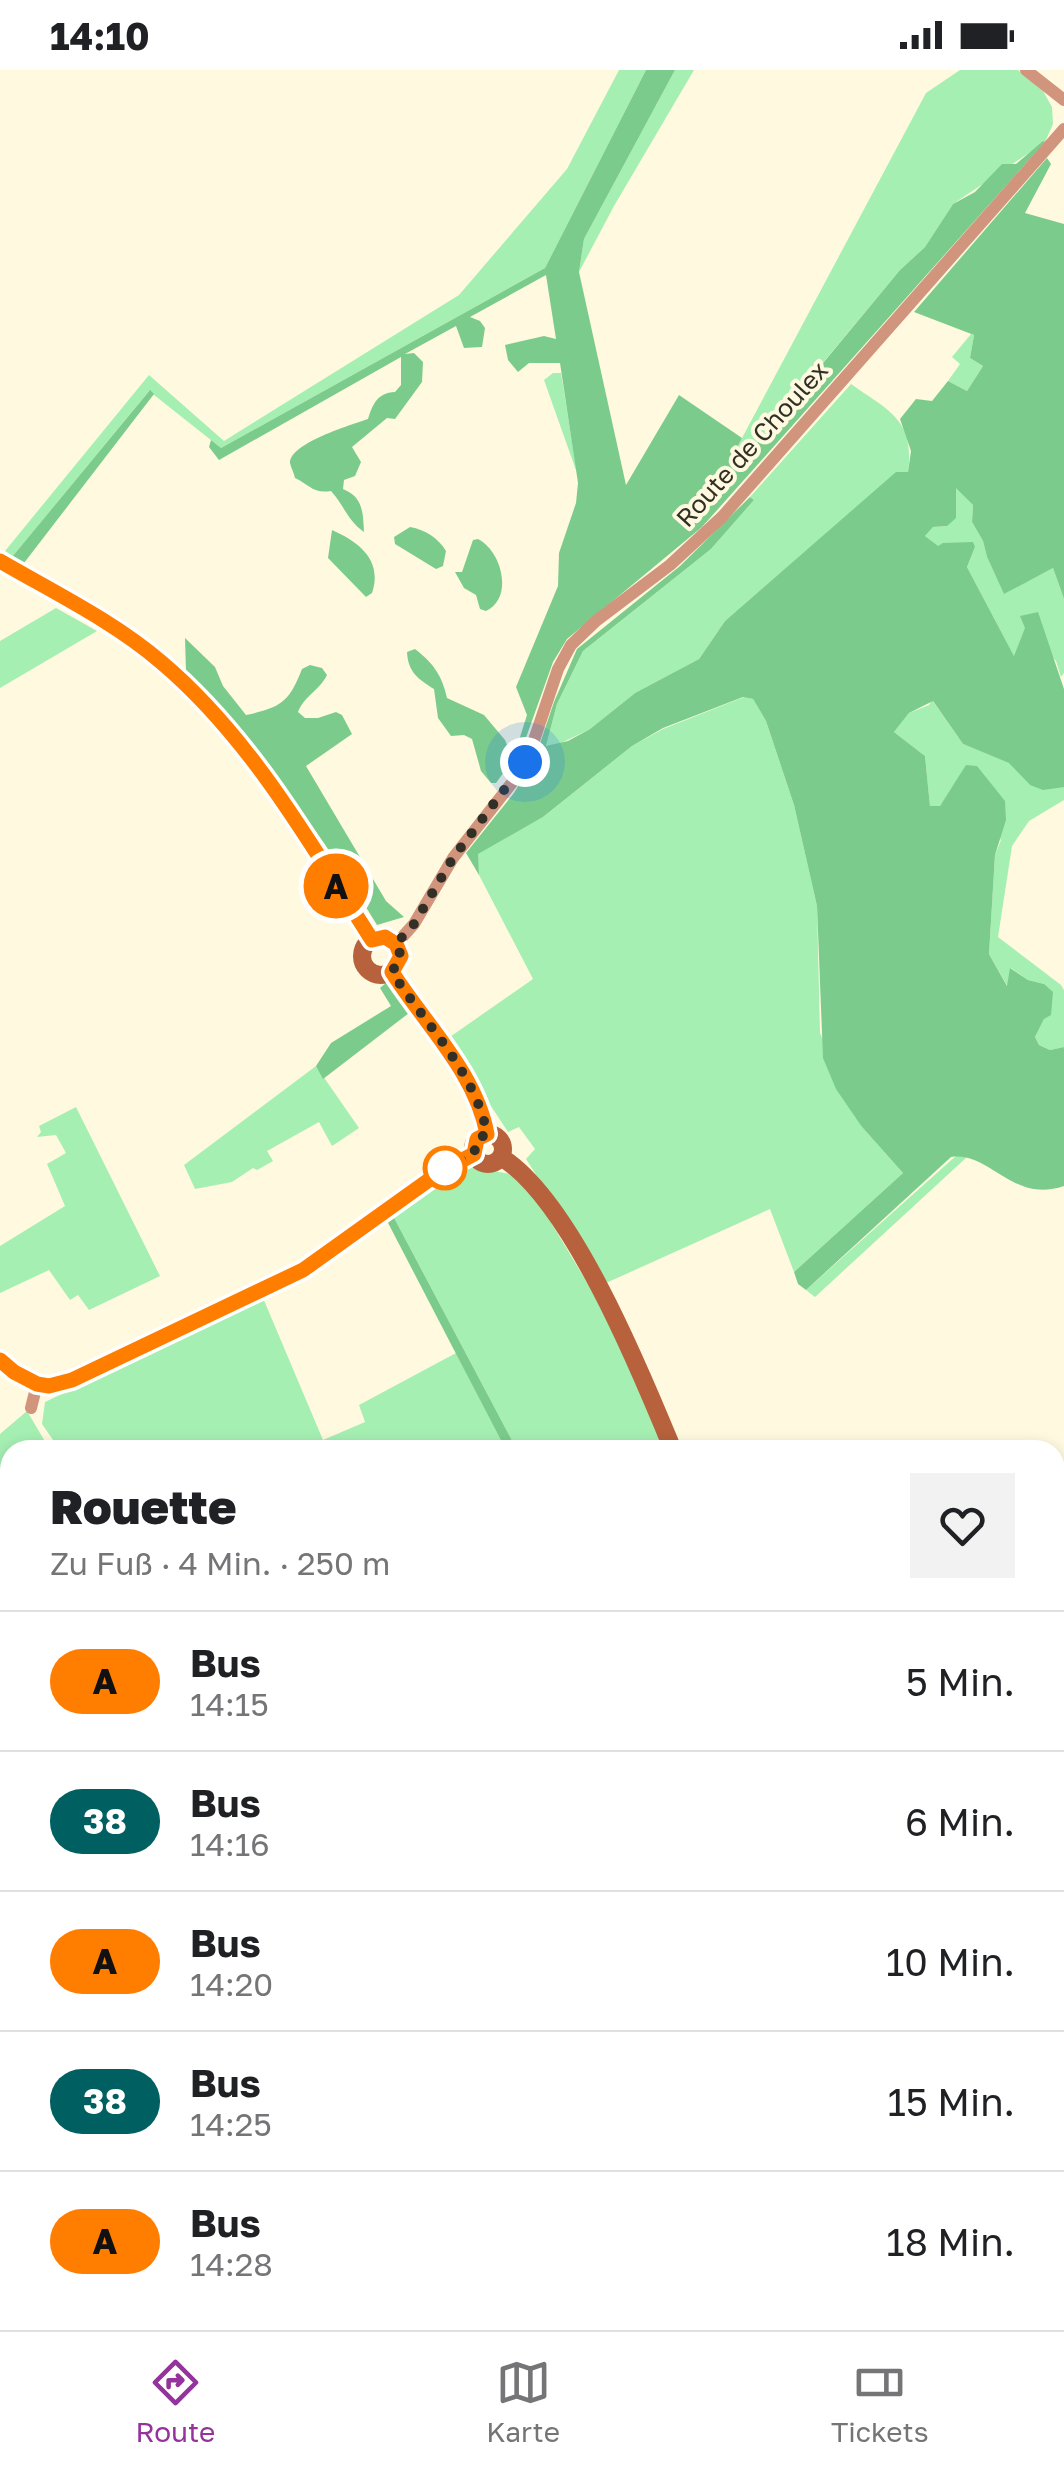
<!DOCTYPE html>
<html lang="de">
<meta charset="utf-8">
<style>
body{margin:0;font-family:"Golos Text",sans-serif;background:#f2f2f2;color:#202124;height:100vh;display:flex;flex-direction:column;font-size:38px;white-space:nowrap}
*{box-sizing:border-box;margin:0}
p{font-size:32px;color:#757577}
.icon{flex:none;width:55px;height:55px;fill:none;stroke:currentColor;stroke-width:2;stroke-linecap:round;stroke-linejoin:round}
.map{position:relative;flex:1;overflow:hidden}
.panel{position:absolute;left:0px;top:1370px;width:1065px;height:890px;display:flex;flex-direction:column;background:#fff;border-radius:30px 30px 0 0;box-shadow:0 5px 15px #0003}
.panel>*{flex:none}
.badge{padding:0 20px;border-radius:32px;font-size:35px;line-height:65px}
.you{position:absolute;width:50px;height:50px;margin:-25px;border:8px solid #fff;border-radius:50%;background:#1a73e8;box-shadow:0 0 0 15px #1a73e833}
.map>.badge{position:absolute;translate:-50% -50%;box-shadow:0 0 0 5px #fff}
.round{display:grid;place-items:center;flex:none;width:105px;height:105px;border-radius:0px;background:#f2f2f2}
.head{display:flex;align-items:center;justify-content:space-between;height:170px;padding:0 50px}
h1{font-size:48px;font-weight:800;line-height:75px}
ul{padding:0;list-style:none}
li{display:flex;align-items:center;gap:30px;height:140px;padding:0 50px;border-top:2px solid #e0e0e0}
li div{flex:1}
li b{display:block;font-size:38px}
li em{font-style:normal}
li .badge{min-width:110px;font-weight:700;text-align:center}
.status{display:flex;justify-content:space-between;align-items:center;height:70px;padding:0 50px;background:#fff;direction:ltr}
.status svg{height:28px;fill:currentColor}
.tabs{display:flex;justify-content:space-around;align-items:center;height:140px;border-top:2px solid #e0e0e0;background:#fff;font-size:28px;color:#757577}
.tabs a{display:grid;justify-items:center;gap:5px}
.tabs .on{color:#93339b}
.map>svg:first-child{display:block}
.green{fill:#a5efb3}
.forest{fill:#7bcc8c}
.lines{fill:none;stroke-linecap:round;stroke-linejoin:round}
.street{stroke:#d1947c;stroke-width:12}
.secondary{stroke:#b7613d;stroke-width:18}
.line-casing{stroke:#fff;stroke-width:22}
.line{stroke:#ff7e00;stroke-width:15}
.walk{stroke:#323026;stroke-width:10;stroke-dasharray:0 18}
.stop-dot{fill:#fff;stroke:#ff7e00;stroke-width:5}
.labels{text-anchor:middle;stroke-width:8;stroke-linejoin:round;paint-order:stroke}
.street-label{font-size:25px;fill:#323026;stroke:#fff9df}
</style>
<div class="status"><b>14:10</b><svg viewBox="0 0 49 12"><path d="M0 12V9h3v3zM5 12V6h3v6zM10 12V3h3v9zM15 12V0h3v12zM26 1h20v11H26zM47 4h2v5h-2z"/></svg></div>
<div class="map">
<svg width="1064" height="2260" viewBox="0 0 1064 2260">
<rect width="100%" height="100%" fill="#fff9df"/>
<path class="green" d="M 619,0 L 646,0 L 545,198 L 221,378 L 149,321 L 12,487 L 5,481 L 149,305 L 224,371 L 459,225 L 567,99 Z
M 675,0 L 694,0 L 614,136 L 579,202 L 584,169 Z
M 960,0 L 1018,0 L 1043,21 L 1052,37 L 1053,54 L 1045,72 L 953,134 L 925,177 L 900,200 L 736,397 L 731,390 L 742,368 L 926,23 Z
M 971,264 L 974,265 L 970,288 L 983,296 L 967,321 L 948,311 L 960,294 L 952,287 Z
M 553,303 L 561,303 L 577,403 L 544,310 Z
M 851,314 C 889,341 915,349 908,403 L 896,403 L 725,551 L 699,589 L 635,623 L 590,659 L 553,677 L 546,676 L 557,634 L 583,581 L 711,479 L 754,430 L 750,427 Z
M 956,417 L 973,435 L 972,452 L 983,471 L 987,487 L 1004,523 L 1053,498 L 1064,529 L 1064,603 L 1061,607 L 1056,591 L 1026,558 L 1015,588 L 967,497 L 975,477 L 938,477 L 925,466 L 933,457 L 947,456 L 954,438 Z
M 56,538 L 97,561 L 0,618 L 0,571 Z
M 744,627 L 753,629 L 766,651 L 794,735 L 817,836 L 820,963 L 862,1057 L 903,1103 L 794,1202 L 770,1139 L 606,1213 L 526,1089 L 535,1079 L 519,1057 L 508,1062 L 447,969 L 533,909 L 479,805 L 477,784 L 543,747 L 632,676 L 663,659 Z
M 932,630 L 963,674 L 1010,693 L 1030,715 L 1064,717 L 1064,730 L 1029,751 L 1012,776 L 998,867 L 1061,915 L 1064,920 L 1064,977 L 1050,980 L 1039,975 L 1035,967 L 1044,949 L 1044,914 L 1028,910 L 1011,898 L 1008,917 L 989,884 L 995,785 L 1001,770 L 956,714 L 940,736 L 930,736 L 925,686 L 894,662 L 909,643 L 929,635 Z
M 316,996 L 359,1058 L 332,1076 L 319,1052 L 267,1081 L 273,1091 L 257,1100 L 253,1098 L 232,1112 L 195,1119 L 184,1095 Z
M 76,1037 L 160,1206 L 89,1240 L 78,1225 L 70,1230 L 49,1200 L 0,1223 L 0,1176 L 65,1136 L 47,1094 L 66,1083 L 56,1065 L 37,1067 L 41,1062 L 39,1056 Z
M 957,1085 L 967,1087 L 815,1227 L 806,1220 Z
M 472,1097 L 510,1104 L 527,1117 L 547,1146 L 606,1244 L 665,1380 L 517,1380 L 392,1144 L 460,1098 Z
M 263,1228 L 323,1370 L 365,1352 L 359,1335 L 456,1283 L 506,1380 L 60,1380 L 42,1354 L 45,1332 Z
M 27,1341 L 50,1380 L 10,1380 L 10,1560 L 0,1569 L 0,1364 Z
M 10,1879 L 10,2250 L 58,2250 L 0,2254 L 0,1886 Z
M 1055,1882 L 1064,1892 L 1064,2260 L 800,2260 L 794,2250 L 1055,2250 Z
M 485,2250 L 622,2250 L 604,2260 L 486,2260 Z"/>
<path class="forest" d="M 646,0 L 675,0 L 584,169 L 579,202 L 626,415 L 679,325 L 742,368 L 731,390 L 737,397 L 900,200 L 925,177 L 953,134 L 975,122 L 1002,94 L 1016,94 L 1043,71 L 1045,72 L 702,457 L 567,569 L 553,592 L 523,676 L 496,713 L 491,713 L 481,701 L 472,669 L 464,665 L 451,666 L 438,648 L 434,619 C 418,609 408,602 407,582 L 415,579 C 433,593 442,605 447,628 L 484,645 L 505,670 L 513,689 L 527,645 L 516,617 L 558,516 L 559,483 L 576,433 L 578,413 L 560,293 L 529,293 L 518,302 L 508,290 L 505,275 L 544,266 L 556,269 L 546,205 L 470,247 L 480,251 L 485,258 L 482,277 L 464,278 L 456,256 L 405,284 L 414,283 L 423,292 L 422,312 L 395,349 L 387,348 L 352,377 L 361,392 L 355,406 L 344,410 L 343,419 C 363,427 363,442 364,462 C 347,450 344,435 331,421 C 313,424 310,415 295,408 C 294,403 291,398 290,393 C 290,373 351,355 368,349 C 373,334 377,323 395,322 L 401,315 L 401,287 L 219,390 L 209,377 L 211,370 L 221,378 L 545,198 Z
M 1047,88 L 1051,94 L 1025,143 L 1064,154 L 1064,529 L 1053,498 L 1004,524 L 987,487 L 983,471 L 972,452 L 973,435 L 956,418 L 956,448 L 947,456 L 933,457 L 925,466 L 938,476 L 943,473 L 973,472 L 975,477 L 967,497 L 1014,586 L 1025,558 L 1020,546 L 1038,542 L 1064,619 L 1064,717 L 1043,720 L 1030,715 L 1009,693 L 963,674 L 933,631 L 909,643 L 894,662 L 925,686 L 930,736 L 940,736 L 966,695 L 977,696 L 1005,731 L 1006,750 L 995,785 L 989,884 L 1007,916 L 1010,898 L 1028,910 L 1044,914 L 1053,922 L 1051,945 L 1044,949 L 1035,967 L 1039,975 L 1050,980 L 1064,977 L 1064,1116 C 1012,1134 990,1081 951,1087 L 806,1220 L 798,1214 L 794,1202 L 903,1103 L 862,1057 L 836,1019 L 823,988 L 817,836 L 794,735 L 766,651 L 753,629 L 743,627 L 663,658 L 632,676 L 543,747 L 478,784 L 479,805 L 466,783 L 514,723 L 535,688 L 554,632 L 577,579 L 680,496 L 750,427 L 754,430 L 711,479 L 583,581 L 557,634 L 546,676 L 568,671 L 590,659 L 635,623 L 699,589 L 725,551 L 896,402 L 908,402 L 911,381 L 900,349 L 916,329 L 932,331 L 948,311 L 967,321 L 983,296 L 970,288 L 974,265 L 914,242 Z
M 150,320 L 154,324 L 24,493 L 12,487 Z
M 410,457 C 426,460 438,468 446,481 L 443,496 L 436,499 L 395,474 L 394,467 Z
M 332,460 C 359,472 383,490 372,523 L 366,527 L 328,488 Z
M 478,469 C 502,481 514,528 486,541 L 480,539 L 476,525 L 464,518 L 455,502 L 462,502 L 473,470 Z
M 185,568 L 215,597 L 223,616 L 246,645 C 282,637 289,632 302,599 L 310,595 L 322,598 L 327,605 C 319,621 304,626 298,642 L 305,648 L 318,648 L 336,642 L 342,645 L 352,664 L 306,696 L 386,831 L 404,847 L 377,855 C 322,764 258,679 186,602 Z
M 386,913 L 409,943 L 323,1009 L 316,996 L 331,973 L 391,936 L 380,918 Z
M 392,1144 L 517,1380 L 506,1380 L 386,1149 Z
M 10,1942 L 10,2092 L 0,2091 L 0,1946 Z
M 649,2250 L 712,2250 L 724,2260 L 672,2257 L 653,2260 Z"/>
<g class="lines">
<path class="street" d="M 1026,0 L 1064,30
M 396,874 L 414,854 L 453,788 L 518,705 L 532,676 L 558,599 L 571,575 L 596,551 L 670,495 L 722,447 L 1064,59
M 0,1290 C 21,1312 44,1320 73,1310 L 303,1200 L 440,1102 L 474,1084
M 31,1338 L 37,1314
M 443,2250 L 446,2260
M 253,2260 L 281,2250"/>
<path class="secondary" d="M 0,491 C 55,522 113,551 161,592 C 250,668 309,773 372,869
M362 886a19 19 0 1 1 38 0a19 19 0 1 1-38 0Z
M 392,902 C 425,953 475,1003 487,1064
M473 1079a15 15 0 1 1 30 0a15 15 0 1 1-30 0Z
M 501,1087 C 571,1130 641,1302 673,1380
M 1055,1851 L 1064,1865
M 26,2260 L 89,2255 L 190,2256 L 222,2260"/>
</g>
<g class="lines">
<g class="line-casing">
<path id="line" d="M 0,491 C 55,523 113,551 161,592 C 250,667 310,773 372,870 L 385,867 L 396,874 L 401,886 L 392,902 C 425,954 476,1003 487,1064 L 477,1069 L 474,1084 L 440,1102 L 303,1200 L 72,1310 L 49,1316 L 37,1314 L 14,1302 L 0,1290"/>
</g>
<use href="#line" class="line"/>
<path class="walk" d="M 445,1098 L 474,1084 L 477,1069 L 487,1064 C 476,1003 425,954 392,902 L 401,886 L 396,874 L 414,854 L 453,788 L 525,692"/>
</g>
<circle class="stop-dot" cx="445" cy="1098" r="20"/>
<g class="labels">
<g class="street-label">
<text transform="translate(752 374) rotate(-48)" y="9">Route de Choulex</text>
</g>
</g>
</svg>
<div class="you" style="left:525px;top:692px"></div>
<b class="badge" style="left:336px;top:816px;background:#ff7e00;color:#111">A</b>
<section class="panel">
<div class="head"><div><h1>Rouette</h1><p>Zu Fuß · 4 Min. · 250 m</p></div><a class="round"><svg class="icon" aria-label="heart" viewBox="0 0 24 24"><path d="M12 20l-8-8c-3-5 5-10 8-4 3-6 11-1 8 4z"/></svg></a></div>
<ul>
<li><span class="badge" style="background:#ff7e00;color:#111">A</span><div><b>Bus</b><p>14:15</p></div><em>5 Min.</em></li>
<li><span class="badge" style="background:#005f61;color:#fff">38</span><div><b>Bus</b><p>14:16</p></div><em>6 Min.</em></li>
<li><span class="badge" style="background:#ff7e00;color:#111">A</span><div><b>Bus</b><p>14:20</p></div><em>10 Min.</em></li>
<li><span class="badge" style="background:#005f61;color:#fff">38</span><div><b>Bus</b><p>14:25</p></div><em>15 Min.</em></li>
<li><span class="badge" style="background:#ff7e00;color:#111">A</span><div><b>Bus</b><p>14:28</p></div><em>18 Min.</em></li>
</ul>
</section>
</div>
<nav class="tabs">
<a class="on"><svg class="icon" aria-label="directions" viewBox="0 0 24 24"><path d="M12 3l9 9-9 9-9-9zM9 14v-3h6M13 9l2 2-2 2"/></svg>Route</a>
<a><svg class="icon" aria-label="map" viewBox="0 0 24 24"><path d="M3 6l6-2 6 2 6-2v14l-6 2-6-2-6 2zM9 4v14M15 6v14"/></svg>Karte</a>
<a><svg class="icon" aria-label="tickets" viewBox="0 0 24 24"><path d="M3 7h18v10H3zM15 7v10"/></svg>Tickets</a>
</nav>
